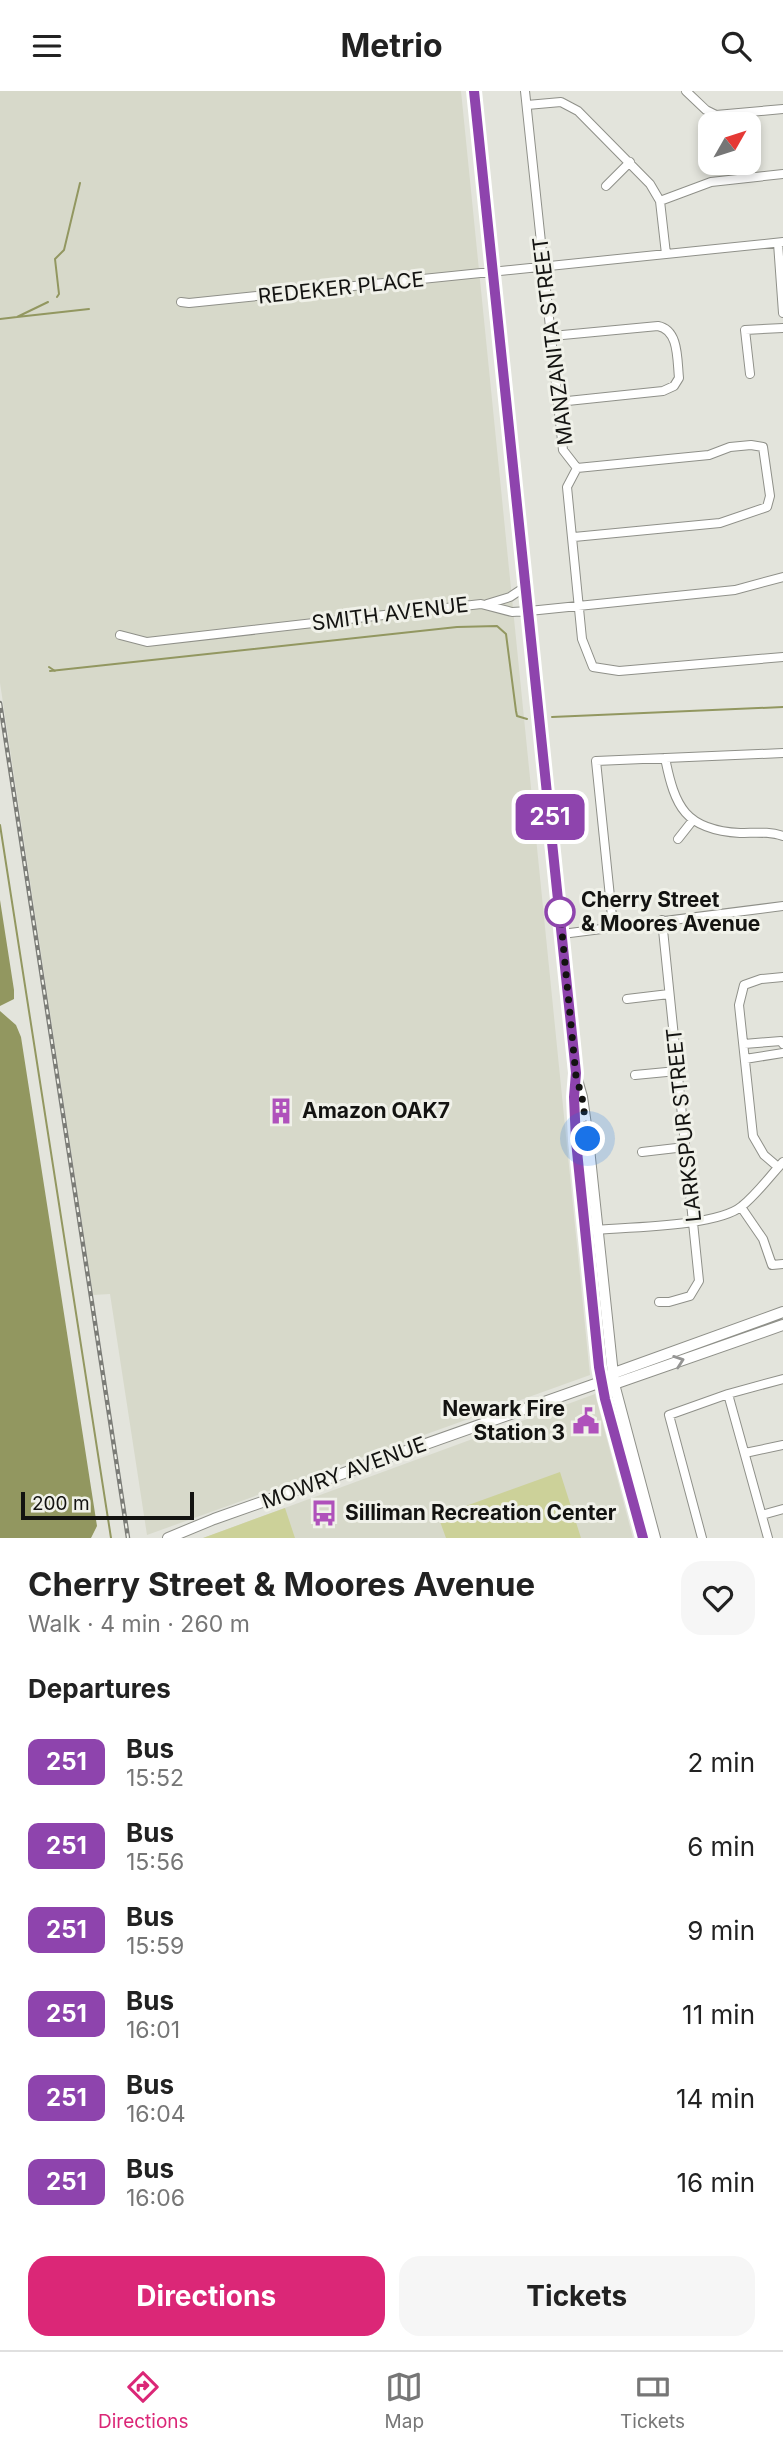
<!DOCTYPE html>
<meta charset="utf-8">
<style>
body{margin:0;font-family:Inter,sans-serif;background:#f6f6f6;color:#222;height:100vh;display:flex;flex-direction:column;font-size:26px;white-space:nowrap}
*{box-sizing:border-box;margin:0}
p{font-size:23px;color:#767676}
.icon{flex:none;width:38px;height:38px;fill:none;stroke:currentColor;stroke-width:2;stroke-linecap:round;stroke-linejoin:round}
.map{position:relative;height:1447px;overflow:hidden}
.sheet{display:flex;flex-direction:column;background:#fff;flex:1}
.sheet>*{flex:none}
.badge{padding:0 14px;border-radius:10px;font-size:24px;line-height:46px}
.needle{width:46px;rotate:51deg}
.tools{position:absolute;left:698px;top:21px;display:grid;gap:14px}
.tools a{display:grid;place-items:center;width:63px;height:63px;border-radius:14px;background:#fff;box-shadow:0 4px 10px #0003;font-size:35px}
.scale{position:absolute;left:21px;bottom:18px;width:173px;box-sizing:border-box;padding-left:7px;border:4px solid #131311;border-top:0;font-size:19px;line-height:24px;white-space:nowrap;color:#131311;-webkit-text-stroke:5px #f0f1e9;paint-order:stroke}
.you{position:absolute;width:35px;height:35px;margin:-18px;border:5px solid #fff;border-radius:50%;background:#1a73e8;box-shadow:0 0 0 10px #1a73e833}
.map>.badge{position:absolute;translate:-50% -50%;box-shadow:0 0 0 4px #fff}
h2{padding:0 28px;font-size:26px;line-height:63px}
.round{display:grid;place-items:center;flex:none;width:74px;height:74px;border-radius:21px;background:#f6f6f6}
.head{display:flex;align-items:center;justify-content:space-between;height:119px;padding:0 28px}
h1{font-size:33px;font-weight:700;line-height:52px}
.cta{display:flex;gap:14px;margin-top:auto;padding:14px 28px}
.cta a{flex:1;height:80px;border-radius:21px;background:#db2777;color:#fff;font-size:28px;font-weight:700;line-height:80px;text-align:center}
.cta a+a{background:#f6f6f6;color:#222}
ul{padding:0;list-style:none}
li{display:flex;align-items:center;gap:21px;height:84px;padding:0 28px}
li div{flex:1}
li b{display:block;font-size:26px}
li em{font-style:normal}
li .badge{min-width:77px;font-weight:700;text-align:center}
header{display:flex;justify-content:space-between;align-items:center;height:91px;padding:0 28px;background:#fff;font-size:32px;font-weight:700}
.tab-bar{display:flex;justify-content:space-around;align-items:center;height:98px;border-top:2px solid #e0e0e0;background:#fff;font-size:19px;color:#767676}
.tab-bar a{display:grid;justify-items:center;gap:4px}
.tab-bar .active{color:#db2777}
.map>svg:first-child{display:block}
.built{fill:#d7d9ca}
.green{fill:#ccd199}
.water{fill:#929760}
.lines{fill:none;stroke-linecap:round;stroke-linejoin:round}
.stream{stroke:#929760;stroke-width:2}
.minor-casing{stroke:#8f9089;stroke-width:10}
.major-casing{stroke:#8f9089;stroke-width:12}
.minor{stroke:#fff;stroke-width:8}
.major{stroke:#fff;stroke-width:10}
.rail-casing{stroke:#7b7c77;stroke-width:4.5}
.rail{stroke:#f0f1e9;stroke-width:2;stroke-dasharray:5;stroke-linecap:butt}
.oneway{stroke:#959594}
.line-casing{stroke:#fff;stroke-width:16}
.line{stroke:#8e44ad;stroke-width:10}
.walk{stroke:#131311;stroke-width:7;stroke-dasharray:0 12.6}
.stop-dot{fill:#fff;stroke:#8e44ad;stroke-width:3.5}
.labels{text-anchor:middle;stroke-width:6;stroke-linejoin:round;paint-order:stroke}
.street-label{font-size:21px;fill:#131311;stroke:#f0f1e9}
.stop-label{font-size:21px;font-weight:bold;fill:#131311;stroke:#f0f1e9;text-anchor:start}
.poi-label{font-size:21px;font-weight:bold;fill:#131311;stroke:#f0f1e9;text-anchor:start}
</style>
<header><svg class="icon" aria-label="menu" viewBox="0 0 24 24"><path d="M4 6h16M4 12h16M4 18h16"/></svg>Metrio<svg class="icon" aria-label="search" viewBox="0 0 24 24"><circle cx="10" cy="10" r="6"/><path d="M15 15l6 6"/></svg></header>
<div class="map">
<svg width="783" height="1447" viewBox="0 0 783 1447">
<rect width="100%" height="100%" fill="#e3e4dc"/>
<path class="built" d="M 0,0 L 461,0 L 590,1284 L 147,1444 L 110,1203 L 93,1204 L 0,592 Z
M 595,1303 L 633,1447 L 203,1447 Z"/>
<path class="green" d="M 560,1381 L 581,1447 L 446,1447 L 438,1425 Z
M 285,1417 L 295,1447 L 203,1447 Z"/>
<path class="water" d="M 0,809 L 14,899 L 14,908 L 0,915 Z
M 0,920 L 16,934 L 21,946 L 97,1435 L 91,1447 L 0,1447 Z"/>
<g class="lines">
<path class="stream" d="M 57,206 L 59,203 L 55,168 L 64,159 L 80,92
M 17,226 L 89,218
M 0,228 L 17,226 L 48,211
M 49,576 L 55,580
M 50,580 L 457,536 L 497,535 L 506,543 L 516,620 L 517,625 L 527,628
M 552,626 L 783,616
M 0,734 L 111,1447"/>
<g class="minor-casing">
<path id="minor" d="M 474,0 L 576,985
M 525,0 L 563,359 L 577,377 L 567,396 L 582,548 L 593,576 L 619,580 L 783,566
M 686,0 L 706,19 L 716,24 L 783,18
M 527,14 L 561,11 L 578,20 L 650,93 L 660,110 L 666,163
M 606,95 L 630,71
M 660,110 L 711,91 L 783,83
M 778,152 L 783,222
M 181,211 L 189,212 L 783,151
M 552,245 L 658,235 C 679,239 677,268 679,287 L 674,295 L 663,300 L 558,311
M 750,283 L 745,239 L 783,237
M 574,446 L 720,432 L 767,416 L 770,405 L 763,356 L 751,354 L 730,356 L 709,364 L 577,377
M 487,513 L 510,506 L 525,496
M 120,544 L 147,551 L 481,513 L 512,521 L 529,520 L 735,499 L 783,486
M 665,667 C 675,716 685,739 740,742 C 755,742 769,740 783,745
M 678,748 L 693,729
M 613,835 L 596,670 L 783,662
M 562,843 L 783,815
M 627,908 L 669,903
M 744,953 L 781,950 L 783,953
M 745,968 L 783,962
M 635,984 L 677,980
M 642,1061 L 685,1056
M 778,1076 L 764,1064 L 753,1045 L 739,914 L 744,894 L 761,888 L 783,886
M 741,1116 L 763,1148 L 772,1174 L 783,1173
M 592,1139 C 627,1136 717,1136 742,1115 C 757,1103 770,1085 783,1071
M 659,1211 L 669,1211 L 690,1205 L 699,1190 L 662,829
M 728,1303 L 768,1447
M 745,1362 L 783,1354
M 762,1424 L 783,1418
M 702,1447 L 669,1324 L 728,1303 L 783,1288"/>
</g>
<g class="major-casing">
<path id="major" d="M 576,985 L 582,1006 L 588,1048 L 614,1293 L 655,1447
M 575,991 L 574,1006 L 576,1050 L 599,1279 L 643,1447
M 608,1292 L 614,1293 L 783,1234
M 168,1447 L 214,1428 L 601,1291 L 617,1281 L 783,1221"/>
</g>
<use href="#minor" class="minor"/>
<use href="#major" class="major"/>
<g class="rail-casing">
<path id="rail" d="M 0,612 L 128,1447"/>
</g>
<use href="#rail" class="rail"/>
</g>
<defs><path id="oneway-chevron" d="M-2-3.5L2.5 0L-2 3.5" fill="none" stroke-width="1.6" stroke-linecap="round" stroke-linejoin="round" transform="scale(1.75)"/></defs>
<use class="oneway" href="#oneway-chevron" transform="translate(679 1270) rotate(-19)"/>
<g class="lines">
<g class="line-casing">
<path id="line" d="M 474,0 L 576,982 L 574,1006 L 576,1050 L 599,1276 L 605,1308 L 643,1447"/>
</g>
<use href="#line" class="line"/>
<path class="walk" d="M 560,821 L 576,985 L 582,1006 L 588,1048"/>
</g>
<defs>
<g id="building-bare" transform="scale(2.1)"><path d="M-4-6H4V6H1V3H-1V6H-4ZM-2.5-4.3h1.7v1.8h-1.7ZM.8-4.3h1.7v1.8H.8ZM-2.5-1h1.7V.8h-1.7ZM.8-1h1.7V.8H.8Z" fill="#af51bb" stroke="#f0f1e9" stroke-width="2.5" paint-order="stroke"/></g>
<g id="civic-bare" transform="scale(2.1)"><path d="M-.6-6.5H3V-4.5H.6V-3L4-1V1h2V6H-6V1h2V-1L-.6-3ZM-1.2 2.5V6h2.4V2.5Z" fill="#af51bb" stroke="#f0f1e9" stroke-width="2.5" paint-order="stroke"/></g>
<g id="bus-bare" transform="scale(2.1)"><path d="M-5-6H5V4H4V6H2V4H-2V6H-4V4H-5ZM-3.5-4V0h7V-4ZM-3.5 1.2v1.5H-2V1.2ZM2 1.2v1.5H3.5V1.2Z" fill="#af51bb" stroke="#f0f1e9" stroke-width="2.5" paint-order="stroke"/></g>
</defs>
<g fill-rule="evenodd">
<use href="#building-bare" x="281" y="1020"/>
<use href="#civic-bare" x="586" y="1330"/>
<use href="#bus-bare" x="324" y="1422"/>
</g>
<circle class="stop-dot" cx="560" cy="821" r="14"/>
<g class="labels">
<g class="street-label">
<text transform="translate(341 197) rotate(-6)" y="7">REDEKER PLACE</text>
<text transform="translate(553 250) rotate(-97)" y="7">MANZANITA STREET</text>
<text transform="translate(390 523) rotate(-7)" y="7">SMITH AVENUE</text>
<text transform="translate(684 1034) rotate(-96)" y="7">LARKSPUR STREET</text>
<text transform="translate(344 1382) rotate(-20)" y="7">MOWRY AVENUE</text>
</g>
<g class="stop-label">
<text x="581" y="816">Cherry Street<tspan x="581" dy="24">&amp; Moores Avenue</tspan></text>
</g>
<g class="poi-label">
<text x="302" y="1027">Amazon OAK7</text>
<text x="565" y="1325" text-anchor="end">Newark Fire<tspan x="565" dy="24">Station 3</tspan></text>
<text x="345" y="1429">Silliman Recreation Center</text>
</g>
</g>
</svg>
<div class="tools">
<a><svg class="needle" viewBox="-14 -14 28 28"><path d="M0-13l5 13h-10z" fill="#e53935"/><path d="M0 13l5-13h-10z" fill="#767676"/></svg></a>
</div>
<div class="scale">200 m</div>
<div class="you" style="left:588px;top:1048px"></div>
<b class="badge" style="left:550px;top:726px;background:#8e44ad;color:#fff">251</b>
</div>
<section class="sheet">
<div class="head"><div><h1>Cherry Street &amp; Moores Avenue</h1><p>Walk · 4 min · 260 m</p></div><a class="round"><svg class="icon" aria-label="heart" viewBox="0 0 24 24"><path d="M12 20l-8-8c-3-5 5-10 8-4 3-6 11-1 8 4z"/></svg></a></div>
<h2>Departures</h2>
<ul>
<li><span class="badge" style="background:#8e44ad;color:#fff">251</span><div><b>Bus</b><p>15:52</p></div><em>2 min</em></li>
<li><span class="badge" style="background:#8e44ad;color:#fff">251</span><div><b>Bus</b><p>15:56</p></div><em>6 min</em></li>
<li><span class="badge" style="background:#8e44ad;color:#fff">251</span><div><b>Bus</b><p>15:59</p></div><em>9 min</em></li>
<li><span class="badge" style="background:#8e44ad;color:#fff">251</span><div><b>Bus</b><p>16:01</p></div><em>11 min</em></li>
<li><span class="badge" style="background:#8e44ad;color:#fff">251</span><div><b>Bus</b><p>16:04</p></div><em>14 min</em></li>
<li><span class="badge" style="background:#8e44ad;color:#fff">251</span><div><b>Bus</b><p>16:06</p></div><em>16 min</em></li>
</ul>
<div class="cta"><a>Directions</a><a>Tickets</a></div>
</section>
<nav class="tab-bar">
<a class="active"><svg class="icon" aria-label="directions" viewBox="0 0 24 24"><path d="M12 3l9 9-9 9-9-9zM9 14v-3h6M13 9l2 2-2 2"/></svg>Directions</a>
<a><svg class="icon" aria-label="map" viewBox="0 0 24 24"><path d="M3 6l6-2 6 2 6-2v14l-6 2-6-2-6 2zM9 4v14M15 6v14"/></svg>Map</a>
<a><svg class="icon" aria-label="tickets" viewBox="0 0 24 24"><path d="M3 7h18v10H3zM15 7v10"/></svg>Tickets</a>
</nav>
